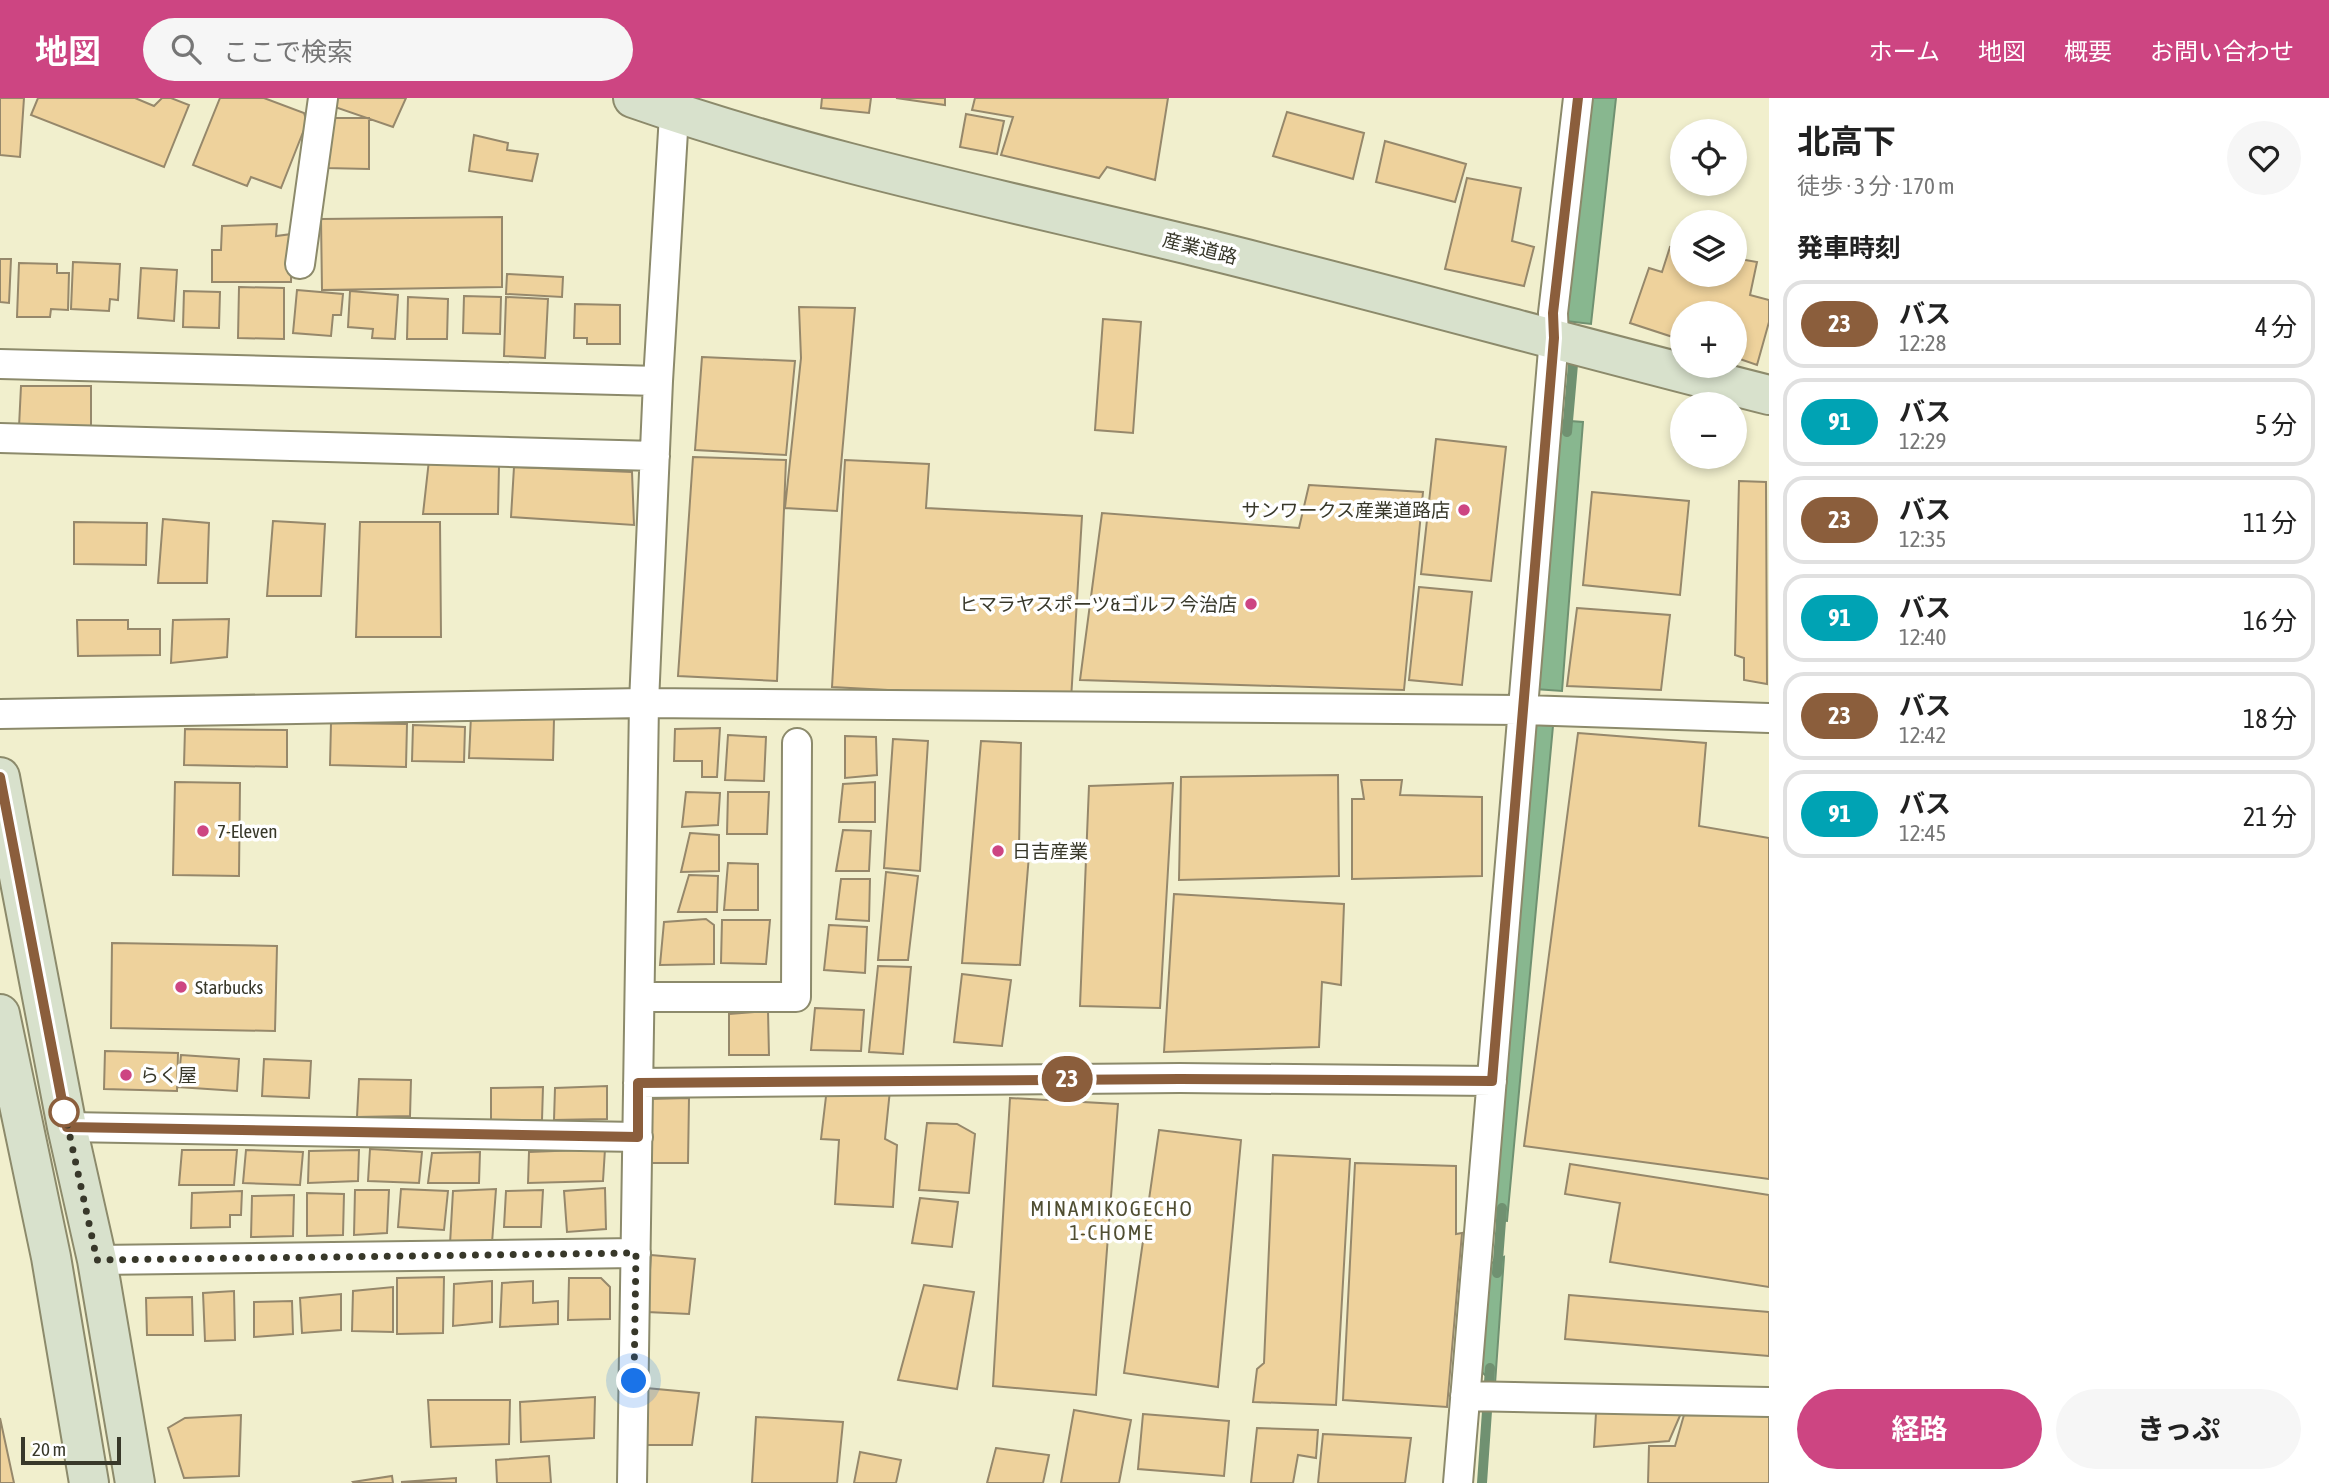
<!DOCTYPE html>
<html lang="ja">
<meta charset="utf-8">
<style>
body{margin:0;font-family:"Asap Condensed","Noto Sans JP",sans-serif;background:#f6f6f6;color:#222;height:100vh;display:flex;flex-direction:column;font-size:26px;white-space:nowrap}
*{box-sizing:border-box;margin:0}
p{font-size:23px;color:#767676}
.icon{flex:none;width:38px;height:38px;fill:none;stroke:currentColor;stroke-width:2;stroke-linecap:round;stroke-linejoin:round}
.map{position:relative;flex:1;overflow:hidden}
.details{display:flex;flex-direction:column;background:#fff;width:560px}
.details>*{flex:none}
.badge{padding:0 14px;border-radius:23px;font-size:24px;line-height:46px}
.tools{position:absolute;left:1670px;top:21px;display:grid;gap:14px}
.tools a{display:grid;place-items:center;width:77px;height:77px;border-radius:50%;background:#fff;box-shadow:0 4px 10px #0003;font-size:35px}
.scale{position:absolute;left:21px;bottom:18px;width:100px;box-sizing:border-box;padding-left:7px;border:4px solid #38382a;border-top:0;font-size:19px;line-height:24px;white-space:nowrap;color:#38382a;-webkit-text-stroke:5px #fff;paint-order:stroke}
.you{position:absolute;width:35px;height:35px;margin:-18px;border:5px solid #fff;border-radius:50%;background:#1a73e8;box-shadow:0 0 0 10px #1a73e833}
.map>.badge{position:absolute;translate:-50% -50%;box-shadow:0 0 0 4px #fff}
h2{padding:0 28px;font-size:26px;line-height:63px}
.round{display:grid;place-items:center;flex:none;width:74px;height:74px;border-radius:37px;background:#f6f6f6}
.overview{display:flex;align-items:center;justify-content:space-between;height:119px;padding:0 28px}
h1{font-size:33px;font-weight:700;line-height:52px}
.primary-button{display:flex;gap:14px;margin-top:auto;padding:14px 28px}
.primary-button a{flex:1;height:80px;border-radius:42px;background:#cd4582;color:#fff;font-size:28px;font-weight:700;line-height:80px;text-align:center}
.primary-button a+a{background:#f6f6f6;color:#222}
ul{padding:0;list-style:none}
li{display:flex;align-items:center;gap:21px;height:88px;margin:0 14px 10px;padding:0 14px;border:4px solid #e0e0e0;border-radius:21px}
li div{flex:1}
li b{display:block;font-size:26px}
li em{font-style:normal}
li .badge{min-width:77px;font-weight:700;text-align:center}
header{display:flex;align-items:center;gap:42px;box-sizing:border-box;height:98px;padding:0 35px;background:#cd4582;color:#fff}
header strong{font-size:33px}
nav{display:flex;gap:38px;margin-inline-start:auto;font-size:24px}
.search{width:490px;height:63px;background:#f6f6f6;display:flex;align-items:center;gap:18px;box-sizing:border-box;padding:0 24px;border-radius:38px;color:#767676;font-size:26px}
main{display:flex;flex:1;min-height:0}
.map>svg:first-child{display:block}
.water{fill:#88b78f;stroke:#709171;stroke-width:2}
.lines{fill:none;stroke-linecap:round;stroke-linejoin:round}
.stream{stroke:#709171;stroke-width:10}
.building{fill:#eed29c;stroke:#96886b;stroke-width:2}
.street-casing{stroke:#8c8a6b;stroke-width:32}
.secondary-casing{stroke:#8c8a6b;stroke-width:42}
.street{stroke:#fff;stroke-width:28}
.secondary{stroke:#d8e1cc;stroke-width:38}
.line-casing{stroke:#fff;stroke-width:16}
.line{stroke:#8b5e3c;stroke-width:10}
.walk{stroke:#38382a;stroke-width:7;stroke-dasharray:0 12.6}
.poi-dot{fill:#cd4582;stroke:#fff;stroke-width:2.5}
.stop-dot{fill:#fff;stroke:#8b5e3c;stroke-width:3.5}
.labels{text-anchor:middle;stroke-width:7;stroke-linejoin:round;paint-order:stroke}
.street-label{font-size:19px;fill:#38382a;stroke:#fff}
.poi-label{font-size:19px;fill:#38382a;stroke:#fff;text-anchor:start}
.neighbourhood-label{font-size:21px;letter-spacing:2px;fill:#504e32;stroke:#fff}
</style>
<header>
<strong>地図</strong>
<div class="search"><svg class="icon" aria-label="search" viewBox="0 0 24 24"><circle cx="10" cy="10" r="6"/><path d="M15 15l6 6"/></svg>ここで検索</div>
<nav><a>ホーム</a><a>地図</a><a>概要</a><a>お問い合わせ</a></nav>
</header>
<main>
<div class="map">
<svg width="1769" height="1385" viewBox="0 0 1769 1385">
<rect width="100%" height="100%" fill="#f1efcd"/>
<path class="water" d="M 1586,0 L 1616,0 L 1591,226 L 1566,223 Z
M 1556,322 L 1583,324 L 1562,593 L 1535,591 Z
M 1530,626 L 1553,628 L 1507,1123 L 1485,1121 Z
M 1504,1159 L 1495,1286 L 1474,1267 L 1481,1170 Z"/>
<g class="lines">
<path class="stream" d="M 1567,334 L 1574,255
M 1497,1175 L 1502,1110
M 1482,1385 L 1490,1270"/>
</g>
<path class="building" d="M 0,0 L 24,0 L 20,59 L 0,57 Z
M 38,0 L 135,0 L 154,8 L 162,0 L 171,0 L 189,7 L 164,69 L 31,17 Z
M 220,0 L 264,0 L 304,15 L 307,24 L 281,90 L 251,79 L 247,88 L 193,67 Z
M 332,0 L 406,0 L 393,29 L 329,7 Z
M 822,0 L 871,0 L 869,15 L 821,10 Z
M 896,0 L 945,0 L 945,7 Z
M 975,0 L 1168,0 L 1155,82 L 1107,69 L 1099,80 L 1001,57 L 1013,19 L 972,12 Z
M 1287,14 L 1364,35 L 1353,81 L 1273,58 Z
M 966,16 L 1004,23 L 997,56 L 960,49 Z
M 328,20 L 369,20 L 369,71 L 326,70 Z
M 474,37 L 508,45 L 507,52 L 538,56 L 532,83 L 469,73 Z
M 1385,43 L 1466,66 L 1455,104 L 1376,84 Z
M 1467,80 L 1521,90 L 1512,143 L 1534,149 L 1524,188 L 1445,171 Z
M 502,119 L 502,189 L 322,192 L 321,121 Z
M 277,126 L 276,138 L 292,136 L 291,184 L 212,184 L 212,152 L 221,152 L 222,128 Z
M 1670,149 L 1682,151 L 1682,177 L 1734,177 L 1734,160 L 1757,164 L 1750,197 L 1769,202 L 1769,224 L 1757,267 L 1734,259 L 1734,215 L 1682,215 L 1682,242 L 1630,225 L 1649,170 L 1662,174 Z
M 0,161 L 11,161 L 9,205 L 0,204 Z
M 73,164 L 120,166 L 118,202 L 110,201 L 109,213 L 71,211 Z
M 19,165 L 57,166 L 57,175 L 69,175 L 68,212 L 51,211 L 50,219 L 17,219 Z
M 141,170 L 177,172 L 174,223 L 138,220 Z
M 507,176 L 563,179 L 562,199 L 506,196 Z
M 239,189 L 284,190 L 284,241 L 238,240 Z
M 297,192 L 343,196 L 341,217 L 333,217 L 331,238 L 293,235 Z
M 184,193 L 220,194 L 219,230 L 183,229 Z
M 350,193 L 398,197 L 395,241 L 372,240 L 373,231 L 348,229 Z
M 464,198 L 501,199 L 500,236 L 463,235 Z
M 408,199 L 448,201 L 447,241 L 407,241 Z
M 506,199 L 548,201 L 545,260 L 504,258 Z
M 575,206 L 620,207 L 620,246 L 587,246 L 587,240 L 574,240 Z
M 799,209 L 855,210 L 837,413 L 785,410 L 801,260 Z
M 1103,221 L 1141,224 L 1133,335 L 1095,332 Z
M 702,259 L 795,263 L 786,357 L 695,352 Z
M 21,288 L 91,288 L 91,329 L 19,329 Z
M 1436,341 L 1506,349 L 1491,483 L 1421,476 Z
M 693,359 L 786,362 L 777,583 L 678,578 Z
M 429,362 L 499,368 L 498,416 L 423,416 Z
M 845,362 L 929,366 L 926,410 L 1082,418 L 1071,602 L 832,589 Z
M 514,369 L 632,374 L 634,427 L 511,419 Z
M 1739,383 L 1766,384 L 1767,586 L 1744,582 L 1744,560 L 1735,557 Z
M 1309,387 L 1423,394 L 1404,592 L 1080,582 L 1102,415 L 1299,430 Z
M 1592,394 L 1689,403 L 1680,497 L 1583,487 Z
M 163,421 L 209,425 L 207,485 L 158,485 Z
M 273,423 L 325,426 L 321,498 L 267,498 Z
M 74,424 L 147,425 L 146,467 L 74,466 Z
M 360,424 L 440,424 L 441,539 L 356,539 Z
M 1419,489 L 1472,494 L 1462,587 L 1409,582 Z
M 1577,510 L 1670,517 L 1661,592 L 1567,588 Z
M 229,521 L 227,559 L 171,565 L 173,522 Z
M 77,522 L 128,522 L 128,531 L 160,531 L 160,557 L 78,558 Z
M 471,618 L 554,621 L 553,662 L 469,660 Z
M 331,625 L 407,626 L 406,669 L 330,667 Z
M 413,627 L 465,629 L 464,664 L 412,663 Z
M 720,630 L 717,679 L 702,679 L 702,663 L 674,663 L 675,631 Z
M 185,631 L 287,632 L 287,669 L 184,667 Z
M 1578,635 L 1706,645 L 1699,728 L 1769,740 L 1769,1081 L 1524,1048 Z
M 728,637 L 766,639 L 764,683 L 725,682 Z
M 845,638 L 876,639 L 877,677 L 845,680 Z
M 893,641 L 928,643 L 920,773 L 884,770 Z
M 981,643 L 1021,645 L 1019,750 L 1029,757 L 1020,867 L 962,865 Z
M 1338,677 L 1339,778 L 1179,782 L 1181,679 Z
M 1361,682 L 1402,682 L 1400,697 L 1482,699 L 1482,778 L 1352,781 L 1352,701 L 1364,701 Z
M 175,684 L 240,685 L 239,778 L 173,777 Z
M 875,684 L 875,724 L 839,724 L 843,686 Z
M 1173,685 L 1160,910 L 1080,908 L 1089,688 Z
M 686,694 L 720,695 L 718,727 L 682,729 Z
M 728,694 L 769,694 L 767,736 L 727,736 Z
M 843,732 L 871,733 L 869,773 L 836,773 Z
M 690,735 L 719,737 L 719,773 L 681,774 Z
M 728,765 L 758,766 L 758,812 L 724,812 Z
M 886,774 L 918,778 L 908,862 L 878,862 Z
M 689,777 L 718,778 L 717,814 L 678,814 Z
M 841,781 L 870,781 L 869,823 L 836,821 Z
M 1174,796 L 1344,806 L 1341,887 L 1322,884 L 1319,949 L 1164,954 Z
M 706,821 L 714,827 L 714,866 L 660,867 L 664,824 Z
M 722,822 L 770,822 L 766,866 L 721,865 Z
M 829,827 L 867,829 L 865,875 L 824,872 Z
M 112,845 L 277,848 L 275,933 L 111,930 Z
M 878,868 L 911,869 L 903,956 L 869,954 Z
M 962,876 L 1011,882 L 1002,948 L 954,944 Z
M 815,910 L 864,912 L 861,953 L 811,952 Z
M 768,913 L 769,957 L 729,957 L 729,916 Z
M 105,953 L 178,955 L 177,993 L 104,991 Z
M 181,957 L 239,961 L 237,993 L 178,989 Z
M 264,961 L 311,963 L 309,1000 L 262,998 Z
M 359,981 L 411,982 L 410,1018 L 357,1019 Z
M 607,988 L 607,1021 L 554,1022 L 555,990 Z
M 543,989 L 542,1022 L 491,1023 L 491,990 Z
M 827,990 L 890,992 L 885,1041 L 897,1047 L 893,1109 L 835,1106 L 839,1042 L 821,1041 Z
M 689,1000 L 688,1065 L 650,1065 L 650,1001 Z
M 1010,1000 L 1118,1006 L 1096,1297 L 993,1288 Z
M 927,1025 L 957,1026 L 975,1036 L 969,1095 L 919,1092 Z
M 1159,1032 L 1241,1042 L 1218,1289 L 1124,1275 Z
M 370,1051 L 422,1054 L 419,1085 L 368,1083 Z
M 605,1051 L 603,1083 L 528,1085 L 529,1054 Z
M 182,1052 L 237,1052 L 234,1087 L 179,1087 Z
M 246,1052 L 303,1054 L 300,1087 L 243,1085 Z
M 359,1052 L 358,1083 L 308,1085 L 309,1053 Z
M 480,1054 L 479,1085 L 428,1085 L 432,1055 Z
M 1273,1057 L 1350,1061 L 1336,1307 L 1253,1304 L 1257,1271 L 1264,1265 Z
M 1355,1065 L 1456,1068 L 1456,1136 L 1462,1135 L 1447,1309 L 1343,1302 Z
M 1570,1066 L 1769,1097 L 1769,1189 L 1610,1164 L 1620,1105 L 1565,1096 Z
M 605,1090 L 606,1131 L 567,1134 L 564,1093 Z
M 401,1091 L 448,1093 L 444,1132 L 398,1129 Z
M 496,1091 L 492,1145 L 450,1146 L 453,1093 Z
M 355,1092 L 389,1092 L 387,1135 L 354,1137 Z
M 543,1092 L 541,1129 L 504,1129 L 506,1093 Z
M 242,1093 L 241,1117 L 230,1117 L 230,1129 L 191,1130 L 192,1095 Z
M 307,1095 L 344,1096 L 343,1137 L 307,1138 Z
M 294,1097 L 293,1138 L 251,1139 L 252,1098 Z
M 920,1100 L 958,1104 L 952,1149 L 912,1145 Z
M 651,1157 L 695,1161 L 689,1216 L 647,1214 Z
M 444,1179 L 443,1235 L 397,1236 L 397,1180 Z
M 569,1180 L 601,1180 L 610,1189 L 610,1221 L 568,1222 Z
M 492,1183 L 492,1224 L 453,1228 L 454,1186 Z
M 533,1183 L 533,1205 L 558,1203 L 558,1226 L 500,1229 L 502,1185 Z
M 924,1187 L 974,1194 L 957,1291 L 898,1282 Z
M 393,1189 L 393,1234 L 352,1233 L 353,1193 Z
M 234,1193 L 235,1242 L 205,1243 L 203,1195 Z
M 341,1196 L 341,1232 L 302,1235 L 300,1200 Z
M 1569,1197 L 1769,1214 L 1769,1258 L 1565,1241 Z
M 192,1199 L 193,1237 L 147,1237 L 146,1200 Z
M 292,1203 L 293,1236 L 254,1239 L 254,1204 Z
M 646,1290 L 699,1295 L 692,1347 L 645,1347 Z
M 595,1299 L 594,1340 L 521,1344 L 520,1304 Z
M 428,1302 L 510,1302 L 509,1346 L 431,1349 Z
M 1074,1312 L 1131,1322 L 1119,1385 L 1061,1385 Z
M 1682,1313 L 1669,1343 L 1594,1349 L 1596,1315 Z
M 1143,1316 L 1229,1323 L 1224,1378 L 1138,1371 Z
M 241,1317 L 239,1378 L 184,1380 L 168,1330 L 185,1320 Z
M 1684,1317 L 1769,1318 L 1769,1385 L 1648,1385 L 1649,1348 L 1675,1348 Z
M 756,1319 L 843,1324 L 837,1385 L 752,1385 Z
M 0,1320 L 14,1385 L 0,1385 Z
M 1257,1330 L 1318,1332 L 1316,1360 L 1298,1357 L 1293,1385 L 1251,1385 Z
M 1323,1336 L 1411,1340 L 1405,1385 L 1318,1385 Z
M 996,1350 L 1049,1357 L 1043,1385 L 987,1385 Z
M 860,1354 L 901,1362 L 896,1385 L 854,1385 Z
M 549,1358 L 551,1385 L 497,1385 L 496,1362 Z
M 392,1378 L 393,1385 L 354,1385 L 353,1384 Z
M 456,1380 L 456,1385 L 401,1384 Z"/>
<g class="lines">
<g class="street-casing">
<path id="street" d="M 300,166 L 323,0
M 0,266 L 658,283
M 0,340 L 655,358
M 0,616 L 644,605 L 1522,612 L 1769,620
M 640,899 L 796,899 L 797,645
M 638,985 L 1180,980 L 1492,983
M 67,1029 L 638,1039
M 97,1162 L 636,1155
M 1465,1298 L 1769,1304
M 632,1385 L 644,605 L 658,283 L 675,0
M 1458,1385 L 1554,240 L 1553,215 L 1578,0"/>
</g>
<g class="secondary-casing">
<path id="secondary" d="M 633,0 C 816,64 1009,103 1198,149 C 1389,196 1578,249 1769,297
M 0,679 L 67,1029 L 97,1162 L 135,1385
M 0,916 L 51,1159 L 89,1385"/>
</g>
<use href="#street" class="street"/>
<use href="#secondary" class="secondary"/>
</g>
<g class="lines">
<g class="line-casing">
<path id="line" d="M 0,679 L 67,1029 L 638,1039 L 638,985 L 1180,981 L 1492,983 L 1554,240 L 1553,215 L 1578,0"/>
</g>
<use href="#line" class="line"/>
<path class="walk" d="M 64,1014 L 62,1002 L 97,1162 L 636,1155 L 634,1283"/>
</g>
<g class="poi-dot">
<circle cx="1464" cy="412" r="7"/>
<circle cx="1251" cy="506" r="7"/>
<circle cx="203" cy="733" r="7"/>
<circle cx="998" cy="753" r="7"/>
<circle cx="181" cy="889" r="7"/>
<circle cx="126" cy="977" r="7"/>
</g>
<circle class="stop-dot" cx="64" cy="1014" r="14"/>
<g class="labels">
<g class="street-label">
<text transform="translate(1200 150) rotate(14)" y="7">産業道路</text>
</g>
<g class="poi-label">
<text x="1450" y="419" text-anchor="end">サンワークス産業道路店</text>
<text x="1237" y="513" text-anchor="end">ヒマラヤスポーツ&amp;ゴルフ 今治店</text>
<text x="217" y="740">7-Eleven</text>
<text x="1012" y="760">日吉産業</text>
<text x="195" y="896">Starbucks</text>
<text x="140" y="984">らく屋</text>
</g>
<g class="neighbourhood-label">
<text x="1112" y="1118">MINAMIKOGECHO<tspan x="1112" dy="24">1-CHOME</tspan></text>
</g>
</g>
</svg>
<div class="tools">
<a><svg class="icon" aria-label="locate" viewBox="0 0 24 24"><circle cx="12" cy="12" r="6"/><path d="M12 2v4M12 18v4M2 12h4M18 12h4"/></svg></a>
<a><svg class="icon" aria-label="layers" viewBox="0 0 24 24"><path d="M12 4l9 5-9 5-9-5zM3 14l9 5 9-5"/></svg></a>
<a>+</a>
<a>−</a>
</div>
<div class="scale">20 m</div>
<div class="you" style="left:634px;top:1283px"></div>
<b class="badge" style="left:1067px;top:981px;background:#8b5e3c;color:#fff">23</b>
</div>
<section class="details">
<div class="overview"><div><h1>北高下</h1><p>徒歩 · 3 分 · 170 m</p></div><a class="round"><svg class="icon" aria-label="heart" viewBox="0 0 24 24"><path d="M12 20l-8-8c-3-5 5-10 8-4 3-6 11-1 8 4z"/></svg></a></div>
<h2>発車時刻</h2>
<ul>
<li><span class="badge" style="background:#8b5e3c;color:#fff">23</span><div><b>バス</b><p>12:28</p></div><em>4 分</em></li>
<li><span class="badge" style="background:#00a3b4;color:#fff">91</span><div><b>バス</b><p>12:29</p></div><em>5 分</em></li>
<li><span class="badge" style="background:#8b5e3c;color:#fff">23</span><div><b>バス</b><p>12:35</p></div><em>11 分</em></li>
<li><span class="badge" style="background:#00a3b4;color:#fff">91</span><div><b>バス</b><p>12:40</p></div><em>16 分</em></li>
<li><span class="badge" style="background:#8b5e3c;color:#fff">23</span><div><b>バス</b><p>12:42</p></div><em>18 分</em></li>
<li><span class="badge" style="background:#00a3b4;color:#fff">91</span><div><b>バス</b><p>12:45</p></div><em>21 分</em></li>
</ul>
<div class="primary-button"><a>経路</a><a>きっぷ</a></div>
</section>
</main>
